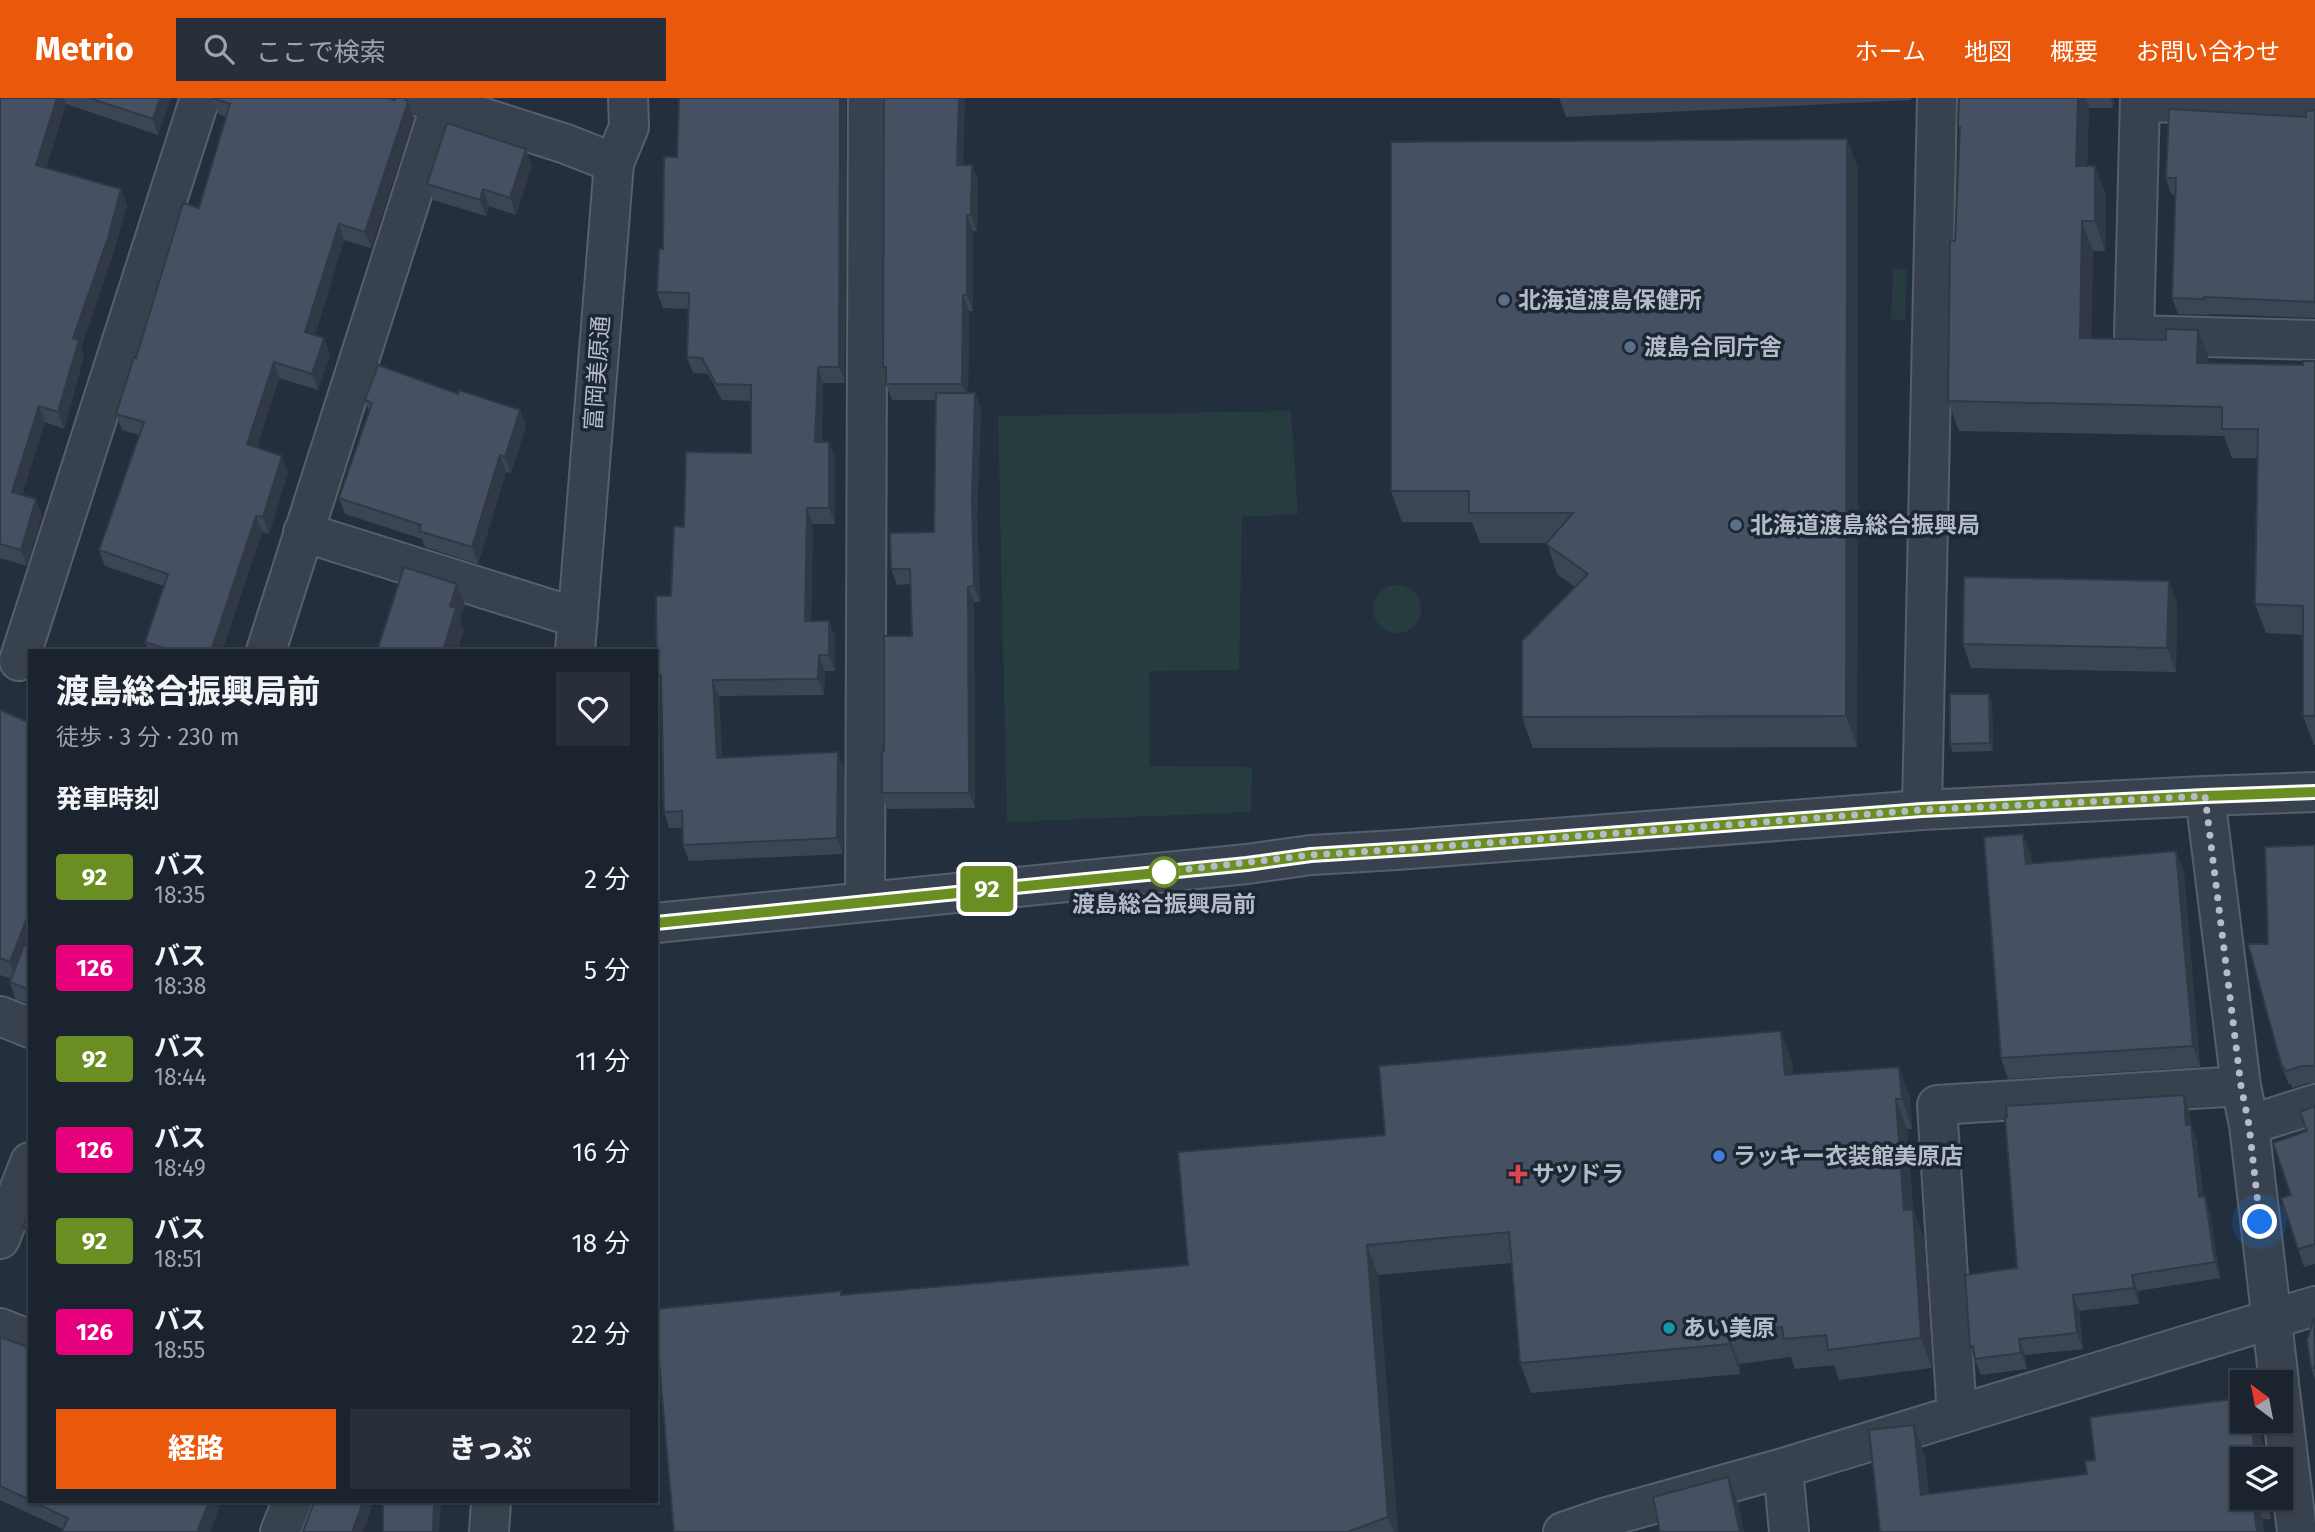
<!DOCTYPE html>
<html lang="ja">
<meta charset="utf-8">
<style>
body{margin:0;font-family:"Fira Sans","Noto Sans JP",sans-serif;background:#282f3a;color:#f1f3f6;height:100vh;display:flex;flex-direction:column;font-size:26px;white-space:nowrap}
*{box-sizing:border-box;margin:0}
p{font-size:23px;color:#a0a4aa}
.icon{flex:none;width:38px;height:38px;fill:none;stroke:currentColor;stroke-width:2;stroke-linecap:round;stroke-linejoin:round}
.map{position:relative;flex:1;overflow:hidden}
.panel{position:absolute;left:28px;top:551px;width:630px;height:854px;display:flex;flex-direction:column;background:#1b232e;border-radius:0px;box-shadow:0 2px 5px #0004,0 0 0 2px #39404a}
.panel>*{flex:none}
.badge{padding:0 14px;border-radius:5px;font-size:24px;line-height:46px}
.needle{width:46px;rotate:328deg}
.fabs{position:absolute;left:2230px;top:1272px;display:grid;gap:14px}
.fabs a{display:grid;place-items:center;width:63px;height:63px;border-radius:0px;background:#1b232e;box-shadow:0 2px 5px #0004,0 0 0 2px #39404a;font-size:35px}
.you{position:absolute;width:35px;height:35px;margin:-18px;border:5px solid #fff;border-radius:50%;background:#1a73e8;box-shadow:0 0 0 10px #1a73e833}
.map>.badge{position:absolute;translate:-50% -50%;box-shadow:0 0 0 4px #fff}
h2{padding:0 28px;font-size:26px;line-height:63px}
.round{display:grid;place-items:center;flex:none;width:74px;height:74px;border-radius:0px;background:#282f3a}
.headline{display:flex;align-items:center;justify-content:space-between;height:119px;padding:0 28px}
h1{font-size:33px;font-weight:800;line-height:52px}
.primary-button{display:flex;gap:14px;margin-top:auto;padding:14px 28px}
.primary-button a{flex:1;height:80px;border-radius:0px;background:#ea580c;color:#fff;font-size:28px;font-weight:800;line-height:80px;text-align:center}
.primary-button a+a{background:#282f3a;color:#f1f3f6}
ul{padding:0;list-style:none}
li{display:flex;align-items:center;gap:21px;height:91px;padding:0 28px}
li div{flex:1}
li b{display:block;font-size:26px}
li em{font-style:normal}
li .badge{min-width:77px;font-weight:700;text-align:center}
header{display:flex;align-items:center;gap:42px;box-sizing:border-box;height:98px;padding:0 35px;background:#ea580c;color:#fff}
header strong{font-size:33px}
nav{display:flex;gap:38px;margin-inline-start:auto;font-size:24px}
.search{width:490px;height:63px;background:#282f3a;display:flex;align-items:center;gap:18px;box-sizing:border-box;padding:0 24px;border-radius:0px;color:#a0a4aa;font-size:26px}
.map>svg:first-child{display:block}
.green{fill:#263c3f}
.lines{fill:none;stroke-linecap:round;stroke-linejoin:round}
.minor-casing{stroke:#565f6c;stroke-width:42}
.minor{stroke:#38414e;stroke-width:38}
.wall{fill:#3b4654}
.shaded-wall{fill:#303945}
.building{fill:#455162;stroke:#303945;stroke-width:2}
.line-casing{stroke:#fff;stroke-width:16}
.line{stroke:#6b8e23;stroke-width:10}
.walk{stroke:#b4bcc9;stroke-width:7;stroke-dasharray:0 12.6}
.service-dot{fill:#5c6f8a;stroke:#1d2633;stroke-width:2.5}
.stop-dot{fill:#fff;stroke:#6b8e23;stroke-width:3.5}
.shop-dot{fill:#3f7fe0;stroke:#1d2633;stroke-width:2.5}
.health-dot{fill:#e0444e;stroke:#1d2633;stroke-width:2.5}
.culture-dot{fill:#0f9aa8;stroke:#1d2633;stroke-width:2.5}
.labels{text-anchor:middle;stroke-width:7;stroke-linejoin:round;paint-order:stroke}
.poi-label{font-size:23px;font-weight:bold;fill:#b4bcc9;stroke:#1d2633;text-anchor:start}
.street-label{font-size:23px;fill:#b4bcc9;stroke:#1d2633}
.stop-label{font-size:23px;font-weight:bold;fill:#b4bcc9;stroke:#1d2633}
</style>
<header>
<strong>Metrio</strong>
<div class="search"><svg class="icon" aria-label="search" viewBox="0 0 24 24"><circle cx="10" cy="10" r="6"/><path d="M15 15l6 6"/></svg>ここで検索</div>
<nav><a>ホーム</a><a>地図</a><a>概要</a><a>お問い合わせ</a></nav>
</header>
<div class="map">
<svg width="2315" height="1434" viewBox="0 0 2315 1434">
<rect width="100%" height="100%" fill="#242f3e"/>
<path class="green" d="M 1893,171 L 1907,171 L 1905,222 L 1891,221 Z
M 1291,313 L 1298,416 L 1242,419 L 1239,572 L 1149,573 L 1150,668 L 1252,669 L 1251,714 L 1007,724 L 998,318 Z
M1373 511a24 24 0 1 1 48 0a24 24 0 1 1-48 0Z"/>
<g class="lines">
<g class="minor-casing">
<path id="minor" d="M 422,0 L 566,46 L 614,65
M 2140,0 L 2134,237 L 2315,242
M 2140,4 L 2315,8
M 303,434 L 578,520
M 266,553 L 441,6
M 575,553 L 614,65 L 629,29 L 628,0
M 19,563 L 200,0
M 2205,698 L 2241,988 L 2249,1027 L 2279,1284
M 1922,712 L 1937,0
M 865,803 L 868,0
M 656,825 L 1247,766 L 1311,757 L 1397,752 L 1922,712 L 2205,698 L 2315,694
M 0,918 L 30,930
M 2249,1027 L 2315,1006
M 0,1141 L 30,1064
M 0,1230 L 30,1242
M 2280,1293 L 2297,1434
M 1957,1317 L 1937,1007 L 2241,988
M 1783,1370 L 1789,1434
M 280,1434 L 292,1404
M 489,1434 L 491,1404
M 1563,1434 L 1607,1419 L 1783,1370 L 2315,1208"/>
</g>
<use href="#minor" class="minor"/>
</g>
<path class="wall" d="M 0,0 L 171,0 L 158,37 L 66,6 L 46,70 L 121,91 L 127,108 L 113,156 L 81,250 L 84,258 L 64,331 L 45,324 L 22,396 L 42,417 L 27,468 L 0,460 Z
M 212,0 L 414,20 L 371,150 L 344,142 L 315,237 L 330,256 L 318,292 L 279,280 L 257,349 L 288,374 L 269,436 L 262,434 L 222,553 L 149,553 L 145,544 L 164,488 L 105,468 L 99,452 L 139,337 L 122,332 L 116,316 L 136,260 L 199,110 L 226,19 L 218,16 Z
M 679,0 L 846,0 L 845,285 L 823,285 L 822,344 L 829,344 L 835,360 L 835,426 L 813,426 L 811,523 L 829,523 L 835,539 L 835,573 L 825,573 L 824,597 L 719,598 L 722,660 L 838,654 L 844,671 L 843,756 L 689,763 L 683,747 L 682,730 L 669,730 L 664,714 L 661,588 L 657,578 L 684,429 L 751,355 L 751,303 L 722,302 L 708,276 L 693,275 L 687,259 L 689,211 L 663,210 L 657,194 L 677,59 Z
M 1559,0 L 1911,0 L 1911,2 L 1566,19 Z
M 1959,0 L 2114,0 L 2113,10 L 2089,10 L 2087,68 L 2095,68 L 2106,98 L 2105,153 L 2093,153 L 2091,241 L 2166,242 L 2198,232 L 2209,261 L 2209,266 L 2303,267 L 2315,263 L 2315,647 L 2314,647 L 2303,618 L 2303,537 L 2266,535 L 2255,506 L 2258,360 L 2232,360 L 2224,338 L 1959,333 L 1948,303 L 1960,34 L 1958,29 Z
M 2315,12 L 2315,220 L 2210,216 L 2210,217 L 2178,216 L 2172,200 L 2175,97 L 2171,96 L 2166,80 L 2306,19 Z
M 1847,41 L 1858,71 L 1857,649 L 1533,650 L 1522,619 L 1575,489 L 1557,476 L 1547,445 L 1480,445 L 1472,424 L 1402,424 L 1391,393 Z
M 964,67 L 972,67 L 978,83 L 977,133 L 973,133 L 973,213 L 969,213 L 968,295 L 975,295 L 981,311 L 977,418 L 980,504 L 974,504 L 975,710 L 887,711 L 882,695 L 884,653 L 912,538 L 910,486 L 897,487 L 891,471 L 934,434 L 936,302 L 892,302 L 886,286 L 886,277 L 883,269 Z
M 532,68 L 516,117 L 489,108 L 486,118 L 433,102 L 427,86 Z
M 458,296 L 520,312 L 526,328 L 511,375 L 506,374 L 478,466 L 425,449 L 422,441 L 345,416 L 339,400 L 369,313 L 365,302 Z
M 2169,483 L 2177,506 L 2176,574 L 1971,570 L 1963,546 Z
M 1992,604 L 1993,653 L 1953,654 L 1950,646 Z
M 0,612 L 30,625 L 30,906 L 15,901 L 10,884 L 11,881 L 0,877 Z
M 2315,747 L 2315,985 L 2308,985 L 2292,990 L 2291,986 L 2289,987 L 2282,969 L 2268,846 Z
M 2031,757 L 2032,766 L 2184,774 L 2200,969 L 2008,981 L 2001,960 Z
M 1792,963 L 1793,977 L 1910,999 L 1912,1031 L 1907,1031 L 1913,1111 L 1924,1141 L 1932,1270 L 1839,1282 L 1834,1267 L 1795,1271 L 1791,1259 L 1739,1266 L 1740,1276 L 1531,1295 L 1520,1265 L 1511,1165 L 1378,1177 L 1398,1434 L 674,1434 L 842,1197 L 1188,1167 L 1385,1037 Z
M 2184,997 L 2189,1013 L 2191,1027 L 2197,1043 L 2203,1098 L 2205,1098 L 2210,1114 L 2220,1180 L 2138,1193 L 2139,1206 L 2079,1213 L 2083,1251 L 2025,1257 L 2027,1271 L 1981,1277 L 1970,1249 L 2017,1170 Z
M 2315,1008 L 2315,1166 L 2304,1169 L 2298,1151 L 2291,1097 L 2307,1033 Z
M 30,1114 L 30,1146 L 23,1129 Z
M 2315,1220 L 2315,1282 L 2311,1270 Z
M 0,1239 L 30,1250 L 30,1404 L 221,1404 L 210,1434 L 63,1431 L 0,1402 Z
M 1914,1327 L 1925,1359 L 1929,1396 L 2087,1376 L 2095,1362 L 2260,1330 L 2264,1362 L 2242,1362 L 2242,1400 L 2269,1400 L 2271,1421 L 1880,1434 Z"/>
<path class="shaded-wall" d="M 57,0 L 63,0 L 66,6 L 42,83 L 36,67 Z
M 160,0 L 171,0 L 158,37 L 153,21 Z
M 840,0 L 846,0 L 845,285 L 839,269 Z
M 959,0 L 965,0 L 963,83 L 957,67 Z
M 2078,0 L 2086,0 L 2089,10 L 2086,98 L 2076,68 Z
M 2110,0 L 2114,0 L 2113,10 Z
M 408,4 L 414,20 L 371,150 L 365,134 Z
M 1847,41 L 1858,71 L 1857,649 L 1846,618 Z
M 526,51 L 532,68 L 516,117 L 510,100 Z
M 972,67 L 978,83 L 977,133 L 971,117 Z
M 2095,68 L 2106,98 L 2105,153 L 2095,123 Z
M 121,91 L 127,108 L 113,156 L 81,250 L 84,258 L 64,331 L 58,314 L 73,240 Z
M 483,91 L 489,108 L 486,118 L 480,102 Z
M 967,117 L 973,133 L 973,213 L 967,197 Z
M 2082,123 L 2093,153 L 2091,270 L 2080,240 Z
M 339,126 L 344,142 L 311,250 L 305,234 Z
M 963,197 L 969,213 L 968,302 L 962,286 Z
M 2198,232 L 2209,261 L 2208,295 L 2197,265 Z
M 324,240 L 330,256 L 318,292 L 312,276 Z
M 274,264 L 279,280 L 253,362 L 247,346 Z
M 818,269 L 823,285 L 821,360 L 815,344 Z
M 975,295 L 981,311 L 977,418 L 980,504 L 974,488 L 972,402 Z
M 39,308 L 45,324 L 18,410 L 12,394 Z
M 520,312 L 526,328 L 511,375 L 505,359 Z
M 829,344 L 835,360 L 835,426 L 829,410 Z
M 500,357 L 506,374 L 478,466 L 472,449 Z
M 282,358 L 288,374 L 269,436 L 263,419 Z
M 36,401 L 42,417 L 27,468 L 21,452 Z
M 807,410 L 813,426 L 810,539 L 805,523 Z
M 256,418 L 262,434 L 222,553 L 211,553 Z
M 2169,483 L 2177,506 L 2176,574 L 2167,550 Z
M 457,486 L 465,507 L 460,521 L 464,532 L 458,553 L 443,553 L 450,508 Z
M 968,489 L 974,504 L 975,710 L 969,695 Z
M 829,523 L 835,539 L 835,573 L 829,557 Z
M 819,557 L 825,573 L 824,597 L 818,581 Z
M 713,582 L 719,598 L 723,676 L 717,660 Z
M 1989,596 L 1992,604 L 1993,653 L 1990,645 Z
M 838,654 L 844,671 L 843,756 L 837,740 Z
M 2023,736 L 2031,757 L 2034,787 L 2026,766 Z
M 2176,753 L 2184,774 L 2200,969 L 2193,948 Z
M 30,812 L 30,851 L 17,884 L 10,864 Z
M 1781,933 L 1792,963 L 1796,1007 L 1785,977 Z
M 1899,969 L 1910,999 L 1912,1031 L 1902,1001 Z
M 2184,997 L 2189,1013 L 2192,1043 L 2186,1027 Z
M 1896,1001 L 1907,1031 L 1913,1111 L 1924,1141 L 1932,1270 L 1921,1240 L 1904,1112 Z
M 2191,1027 L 2197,1043 L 2204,1115 L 2199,1099 Z
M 2205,1098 L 2210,1114 L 2220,1180 L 2215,1164 Z
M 1367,1147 L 1378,1177 L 1398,1434 L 1394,1434 L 1388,1419 Z
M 2132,1177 L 2138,1193 L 2139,1206 L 2134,1190 Z
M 2073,1197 L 2079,1213 L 2083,1251 L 2077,1235 Z
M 1728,1236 L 1739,1266 L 1740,1276 L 1730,1246 Z
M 2019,1241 L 2025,1257 L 2027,1271 L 2021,1255 Z
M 2251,1323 L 2257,1323 L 2260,1330 L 2264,1362 L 2256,1362 Z
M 1914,1327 L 1925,1359 L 1932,1428 L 1921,1397 Z
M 1728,1379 L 1738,1406 L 1744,1434 L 1740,1434 Z
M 2253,1400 L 2255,1400 L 2263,1422 L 2264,1434 L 2257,1434 Z
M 2264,1400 L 2269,1400 L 2271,1421 Z
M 209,1404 L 221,1404 L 210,1434 L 197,1434 Z
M 363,1404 L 374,1404 L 363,1434 L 352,1434 Z
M 434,1404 L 441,1404 L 439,1434 L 433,1434 Z"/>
<path class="building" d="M 0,0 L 57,0 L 36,67 L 121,91 L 108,140 L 73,240 L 79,242 L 58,314 L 39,308 L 12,394 L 36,401 L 21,452 L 0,446 Z
M 89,0 L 160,0 L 153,21 Z
M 212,0 L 388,0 L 395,2 L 396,0 L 404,0 L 408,4 L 365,134 L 339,126 L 305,234 L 324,240 L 312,276 L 274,264 L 247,346 L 282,358 L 263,419 L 256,418 L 211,553 L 172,553 L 145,544 L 168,476 L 99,452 L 144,324 L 116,316 L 134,259 L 136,260 L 183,105 L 199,110 L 230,6 Z
M 679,0 L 840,0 L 839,269 L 818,269 L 815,344 L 829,344 L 829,410 L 807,410 L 805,523 L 829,523 L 829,557 L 819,557 L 818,581 L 713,582 L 717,660 L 838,654 L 837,740 L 683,747 L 682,713 L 664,714 L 661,577 L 657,578 L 656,498 L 671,498 L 674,428 L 684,429 L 686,354 L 751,355 L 751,287 L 716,286 L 702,260 L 687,259 L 689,195 L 657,194 L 659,151 L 663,151 L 664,59 L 677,59 Z
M 884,0 L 959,0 L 957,67 L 972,67 L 971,117 L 967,117 L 967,197 L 963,197 L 962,286 L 886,286 L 886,269 L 883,269 Z
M 1959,0 L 2078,0 L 2076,68 L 2095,68 L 2095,123 L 2082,123 L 2080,240 L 2166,242 L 2166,231 L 2198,232 L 2197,265 L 2303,267 L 2303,263 L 2315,263 L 2315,618 L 2303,618 L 2303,508 L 2255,506 L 2258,331 L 2222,331 L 2222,309 L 1948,303 L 1950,142 L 1955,143 L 1960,29 L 1958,29 Z
M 2169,11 L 2306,19 L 2306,13 L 2315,12 L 2315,204 L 2204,199 L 2204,201 L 2172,200 L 2176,80 L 2166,80 Z
M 447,25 L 526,51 L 510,100 L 483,91 L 480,102 L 427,86 Z
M 1847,41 L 1846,618 L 1522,619 L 1522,543 L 1588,476 L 1546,446 L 1573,415 L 1469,415 L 1469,393 L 1391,393 L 1391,44 Z
M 378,267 L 458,296 L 459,292 L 520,312 L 505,359 L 500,357 L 472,449 L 419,433 L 421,427 L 339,400 L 372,305 L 365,302 Z
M 936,295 L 975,295 L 972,402 L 974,488 L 968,489 L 969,695 L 882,695 L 882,653 L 884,653 L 884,538 L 912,538 L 910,471 L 891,471 L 890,435 L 934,434 Z
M 404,469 L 457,486 L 450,508 L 456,510 L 443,553 L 377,553 Z
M 1964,479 L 2169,483 L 2167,550 L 1963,546 Z
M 1950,596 L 1989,596 L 1990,645 L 1950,646 Z
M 0,612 L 30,625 L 30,812 L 10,864 L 0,860 Z
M 2023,736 L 2026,766 L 2176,753 L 2193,948 L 2001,960 L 1984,739 Z
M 2315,747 L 2315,968 L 2302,968 L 2286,973 L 2284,969 L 2282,969 L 2248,846 L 2268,846 L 2265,749 Z
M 24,847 L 30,850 L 30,892 L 10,884 Z
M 1781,933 L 1785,977 L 1899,969 L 1902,1001 L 1896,1001 L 1904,1112 L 1913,1111 L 1921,1240 L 1828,1252 L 1826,1237 L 1784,1241 L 1782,1229 L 1728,1236 L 1730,1246 L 1520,1265 L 1509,1134 L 1367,1147 L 1388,1419 L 1347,1434 L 674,1434 L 656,1231 L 656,1211 L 841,1193 L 841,1197 L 1188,1167 L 1178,1054 L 1385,1037 L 1379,968 Z
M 2184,997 L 2186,1027 L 2191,1027 L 2199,1099 L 2205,1098 L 2215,1164 L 2132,1177 L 2134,1190 L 2073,1197 L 2077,1235 L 2019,1241 L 2021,1255 L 1975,1261 L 1973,1248 L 1970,1249 L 1965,1177 L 2017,1170 L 2005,1019 L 2007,1019 L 2006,1008 Z
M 2315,1008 L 2315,1146 L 2298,1151 L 2281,1100 L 2291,1097 L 2273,1045 L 2307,1033 L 2300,1014 Z
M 30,1114 L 30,1132 L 23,1129 Z
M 2314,1220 L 2315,1270 L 2311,1270 L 2307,1242 Z
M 0,1239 L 30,1250 L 30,1402 L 0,1388 Z
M 2242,1300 L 2242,1323 L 2251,1323 L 2256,1362 L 2242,1362 L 2242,1400 L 2253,1400 L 2257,1434 L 1880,1434 L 1869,1332 L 1914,1327 L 1921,1397 L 2087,1376 L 2085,1363 L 2095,1362 L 2090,1319 Z
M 1728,1379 L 1740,1434 L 1660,1434 L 1653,1399 Z
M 33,1404 L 209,1404 L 197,1434 L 62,1434 L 68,1420 Z
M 314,1404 L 363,1404 L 352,1434 L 303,1434 Z
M 383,1404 L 434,1404 L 433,1434 L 383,1434 Z"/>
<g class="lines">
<g class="line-casing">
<path id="line" d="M 656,825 L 1247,766 L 1311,757 L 1421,750 L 1922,712 L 2205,698 L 2315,694"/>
</g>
<use href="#line" class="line"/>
<path class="walk" d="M 1164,774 L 1311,757 L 1421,750 L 1922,712 L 2205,698 L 2241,988 L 2249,1027 L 2260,1124"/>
</g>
<g class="service-dot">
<circle cx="1504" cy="202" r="7"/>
<circle cx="1630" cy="249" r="7"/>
<circle cx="1736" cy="427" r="7"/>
</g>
<circle class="stop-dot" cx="1164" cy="774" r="14"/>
<circle class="shop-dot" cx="1719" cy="1058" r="7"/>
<path class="health-dot" d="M1514.5 1065.5h7v7h7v7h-7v7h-7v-7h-7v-7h7z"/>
<circle class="culture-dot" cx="1669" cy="1230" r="7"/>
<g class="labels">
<g class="poi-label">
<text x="1518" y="210">北海道渡島保健所</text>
<text x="1644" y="257">渡島合同庁舎</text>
<text x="1750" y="435">北海道渡島総合振興局</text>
<text x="1733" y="1066">ラッキー衣装館美原店</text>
<text x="1532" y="1084">サツドラ</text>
<text x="1683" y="1238">あい美原</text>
</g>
<g class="street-label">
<text transform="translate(597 275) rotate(-86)" y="8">富岡美原通</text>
</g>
<g class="stop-label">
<text x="1164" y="814">渡島総合振興局前</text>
</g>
</g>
</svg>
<div class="fabs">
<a><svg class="needle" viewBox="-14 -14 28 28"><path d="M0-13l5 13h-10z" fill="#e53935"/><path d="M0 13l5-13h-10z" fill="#a0a4aa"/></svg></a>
<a><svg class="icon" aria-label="layers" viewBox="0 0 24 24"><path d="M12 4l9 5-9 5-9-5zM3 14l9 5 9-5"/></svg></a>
</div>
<div class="you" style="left:2260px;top:1124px"></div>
<b class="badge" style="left:987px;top:791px;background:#6b8e23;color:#fff">92</b>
<section class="panel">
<div class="headline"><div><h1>渡島総合振興局前</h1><p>徒歩 · 3 分 · 230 m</p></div><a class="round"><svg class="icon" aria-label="heart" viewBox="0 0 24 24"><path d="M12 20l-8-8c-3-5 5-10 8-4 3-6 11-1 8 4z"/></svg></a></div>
<h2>発車時刻</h2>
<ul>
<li><span class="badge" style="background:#6b8e23;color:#fff">92</span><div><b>バス</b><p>18:35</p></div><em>2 分</em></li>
<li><span class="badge" style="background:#e6007e;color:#fff">126</span><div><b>バス</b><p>18:38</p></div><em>5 分</em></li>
<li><span class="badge" style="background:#6b8e23;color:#fff">92</span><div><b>バス</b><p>18:44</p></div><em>11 分</em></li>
<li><span class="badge" style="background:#e6007e;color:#fff">126</span><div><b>バス</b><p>18:49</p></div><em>16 分</em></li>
<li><span class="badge" style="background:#6b8e23;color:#fff">92</span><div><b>バス</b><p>18:51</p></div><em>18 分</em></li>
<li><span class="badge" style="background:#e6007e;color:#fff">126</span><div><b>バス</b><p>18:55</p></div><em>22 分</em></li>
</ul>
<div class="primary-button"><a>経路</a><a>きっぷ</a></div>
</section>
</div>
